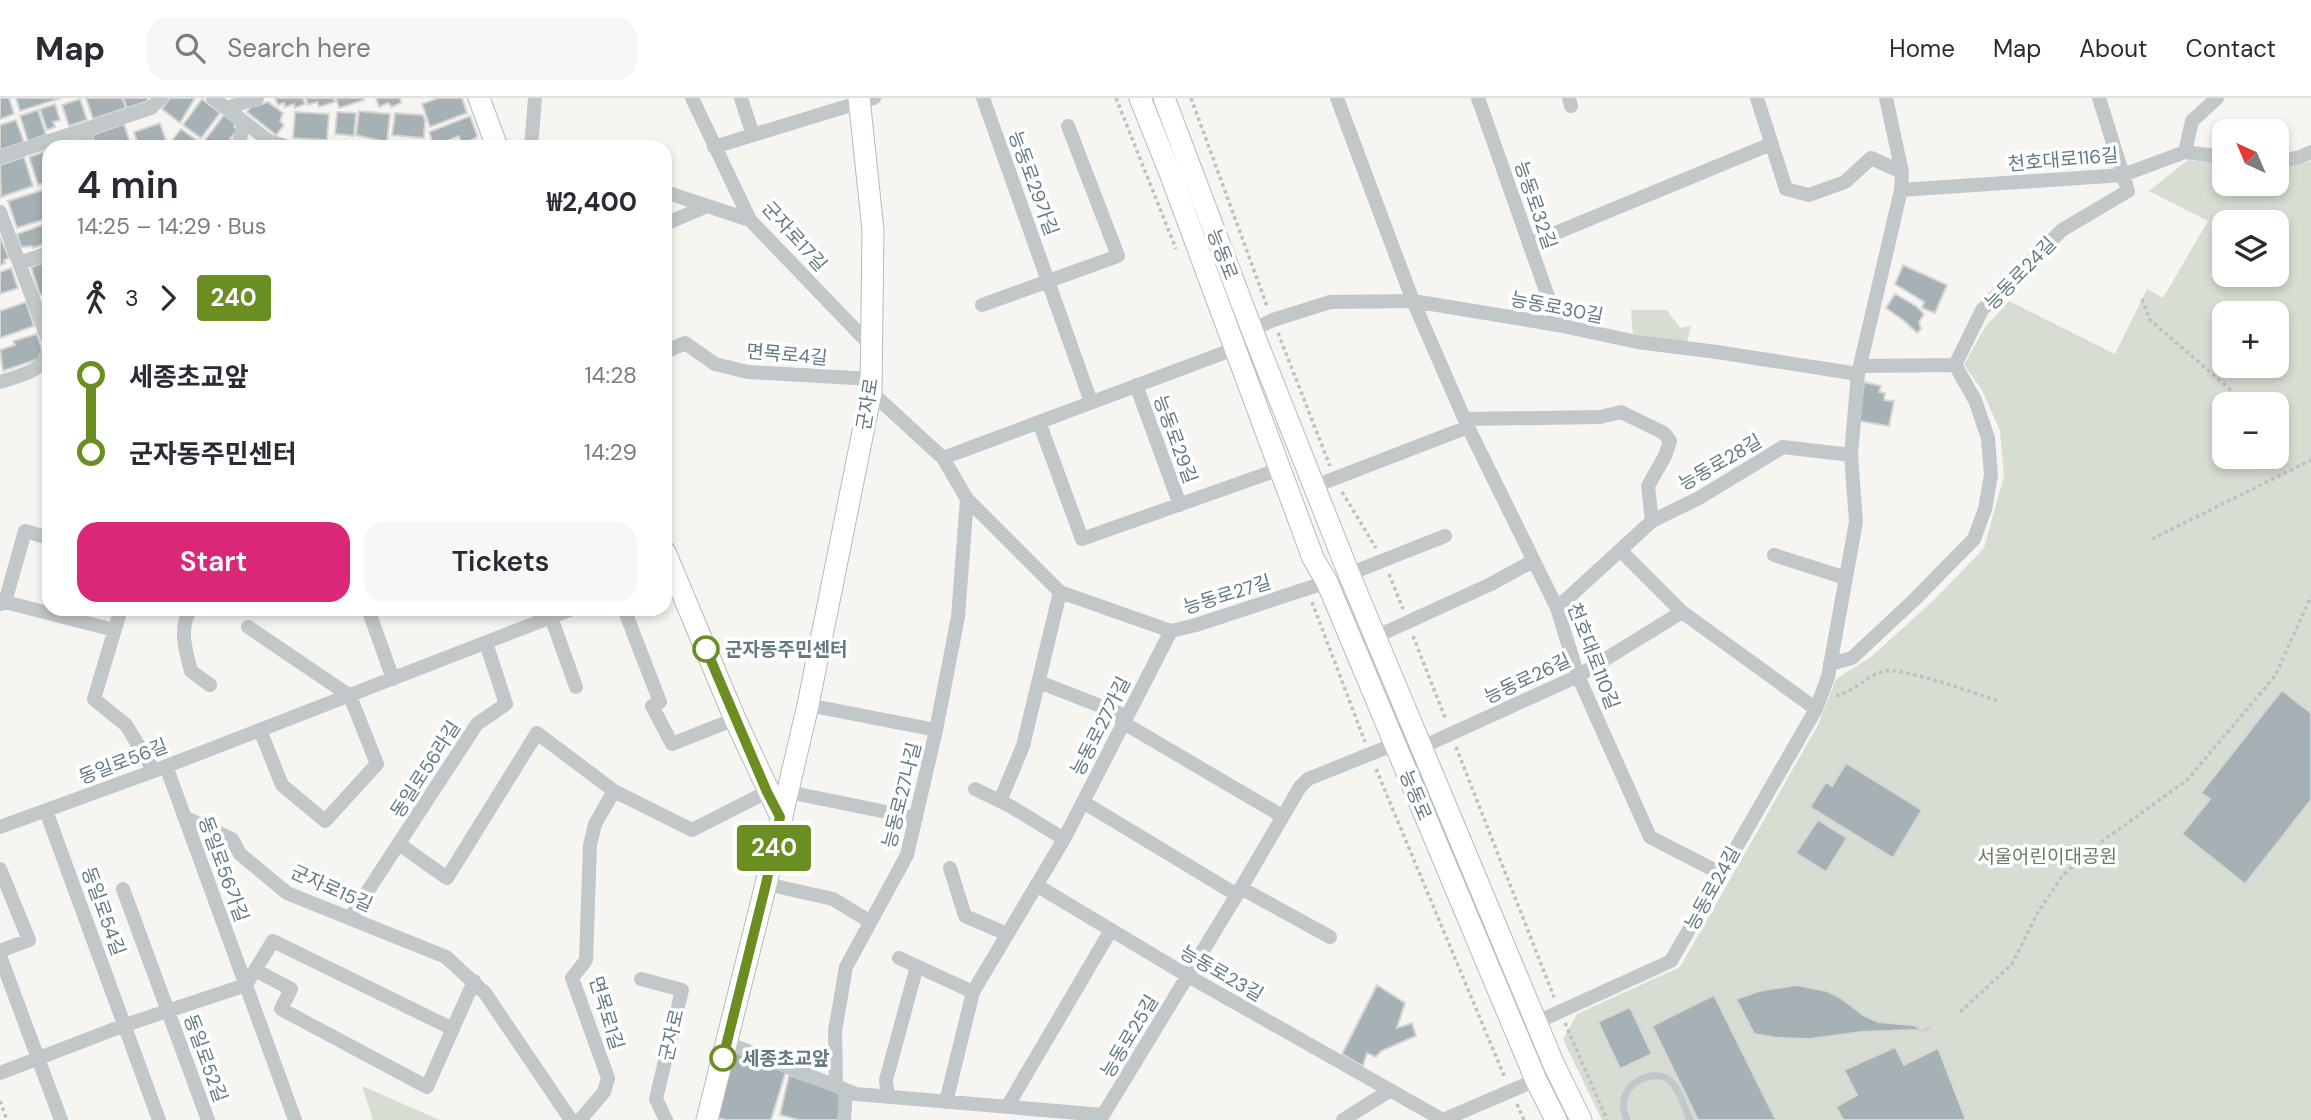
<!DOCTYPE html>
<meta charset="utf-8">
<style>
body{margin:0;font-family:"DM Sans","Noto Sans KR",sans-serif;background:#f7f7f7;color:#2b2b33;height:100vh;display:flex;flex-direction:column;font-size:26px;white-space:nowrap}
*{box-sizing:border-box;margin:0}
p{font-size:23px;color:#7c7c81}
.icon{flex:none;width:38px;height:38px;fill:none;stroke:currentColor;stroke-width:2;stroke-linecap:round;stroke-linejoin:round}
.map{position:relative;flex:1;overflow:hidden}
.drawer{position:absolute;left:42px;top:42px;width:630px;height:476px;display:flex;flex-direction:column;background:#fff;border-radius:21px;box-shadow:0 4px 10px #0003}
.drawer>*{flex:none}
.badge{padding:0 14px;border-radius:5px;font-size:24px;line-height:46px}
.needle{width:46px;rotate:316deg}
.fabs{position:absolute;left:2212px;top:21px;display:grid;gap:14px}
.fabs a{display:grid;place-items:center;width:77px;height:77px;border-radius:14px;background:#fff;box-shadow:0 4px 10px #0003;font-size:35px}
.map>.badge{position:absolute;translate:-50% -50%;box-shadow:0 0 0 4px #fff}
.legs{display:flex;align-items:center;gap:10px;height:77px;padding:0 35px;font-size:23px}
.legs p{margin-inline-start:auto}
.summary{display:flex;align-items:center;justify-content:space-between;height:119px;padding:0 35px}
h1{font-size:38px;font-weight:600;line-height:52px}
.cta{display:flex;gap:14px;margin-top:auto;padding:14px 35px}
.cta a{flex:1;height:80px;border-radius:21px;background:#db2777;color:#fff;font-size:28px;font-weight:600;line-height:80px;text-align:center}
.cta a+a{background:#f7f7f7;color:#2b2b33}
ul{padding:0 35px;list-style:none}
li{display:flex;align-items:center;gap:24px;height:77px;font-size:26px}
li i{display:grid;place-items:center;width:10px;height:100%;margin:0 9px;background:currentColor}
li i::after{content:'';width:18px;height:18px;margin:-9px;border:5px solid;border-radius:50%;background:#fff}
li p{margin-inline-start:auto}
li:first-child i{background:linear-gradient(#0000 50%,currentColor 0)}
li:last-child i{background:linear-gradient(currentColor 50%,#0000 0)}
header{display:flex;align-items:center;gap:42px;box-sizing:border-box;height:98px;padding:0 35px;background:#fff;border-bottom:2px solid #e1e1e2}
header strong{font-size:33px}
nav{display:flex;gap:38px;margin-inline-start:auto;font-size:24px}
.search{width:490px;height:63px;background:#f7f7f7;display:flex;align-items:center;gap:18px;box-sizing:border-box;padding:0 24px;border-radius:21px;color:#7c7c81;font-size:26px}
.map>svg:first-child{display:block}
.green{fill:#d7ddd2;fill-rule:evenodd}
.building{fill:#a6b1b5;stroke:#d7d6d4;stroke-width:2}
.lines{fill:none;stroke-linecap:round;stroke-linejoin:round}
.secondary-casing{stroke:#b4bbbe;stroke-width:23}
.path{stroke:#bec0c2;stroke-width:3.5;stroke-dasharray:3.5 3.5;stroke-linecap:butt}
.lane{stroke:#c2c7c9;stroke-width:7}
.street{stroke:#c2c7c9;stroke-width:14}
.secondary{stroke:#fff;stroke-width:21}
.line-1-casing{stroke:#fff;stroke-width:16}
.line-1{stroke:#6b8e23;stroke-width:10}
.stop-1-dot{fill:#fff;stroke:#6b8e23;stroke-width:3.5}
.labels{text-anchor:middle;stroke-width:7;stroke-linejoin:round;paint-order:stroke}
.street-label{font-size:19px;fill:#627a84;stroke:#fff}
.stop-label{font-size:19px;font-weight:bold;fill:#627a84;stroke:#fff;text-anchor:start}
.park-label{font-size:19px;fill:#6a7b62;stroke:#fff}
</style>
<header>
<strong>Map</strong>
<div class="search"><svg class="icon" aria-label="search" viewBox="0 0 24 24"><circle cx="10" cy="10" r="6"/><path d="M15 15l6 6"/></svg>Search here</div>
<nav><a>Home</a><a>Map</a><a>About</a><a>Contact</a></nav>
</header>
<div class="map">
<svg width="2311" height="1022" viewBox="0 0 2311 1022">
<rect width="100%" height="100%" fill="#f6f5f1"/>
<path class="green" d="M 2188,62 L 2224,66 L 2224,86 L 2277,86 L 2277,72 L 2311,63 L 2311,1022 L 1602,1022 L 1563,941 L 1577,916 L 1680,869 L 1818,627 L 1836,581 L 1871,559 L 1935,501 L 1984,450 L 2004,378 L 2000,333 L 1982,292 L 1964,267 L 1985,229 L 2009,203 L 2115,256 L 2147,191 L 2163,200 L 2208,123 L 2149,93 ZM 2224,124 L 2277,124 L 2277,177 L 2224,177 ZM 2224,215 L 2277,215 L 2277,268 L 2224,268 ZM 2224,306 L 2277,306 L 2277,359 L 2224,359 Z
M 1631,212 L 1667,212 L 1680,230 L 1691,228 L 1687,244 L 1633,236 Z
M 362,988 L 440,1022 L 373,1022 Z"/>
<path class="building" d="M 0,0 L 9,0 L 14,16 L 0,21 Z
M 16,0 L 61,0 L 20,13 Z
M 86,0 L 122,0 L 126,10 L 93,21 Z
M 123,0 L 147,0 L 148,3 L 127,10 Z
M 170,0 L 195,0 L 180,25 L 162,11 Z
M 275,0 L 303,0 L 305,6 L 295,10 L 294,6 L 285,9 L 284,5 L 278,7 Z
M 306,0 L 333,0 L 335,4 L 319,9 L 317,4 L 308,7 Z
M 336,0 L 363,0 L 364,2 L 339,10 Z
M 376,0 L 400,0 L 401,5 L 392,9 L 388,5 L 379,9 Z
M 438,0 L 462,0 L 467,15 L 430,29 L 422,6 Z
M 80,1 L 87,22 L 69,28 L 62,7 Z
M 202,1 L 220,15 L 201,40 L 183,27 Z
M 268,4 L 283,15 L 280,23 L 284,27 L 276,37 L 247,14 L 251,9 Z
M 55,6 L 60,22 L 53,24 L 55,29 L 47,32 L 40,11 Z
M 38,12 L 46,37 L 28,43 L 20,18 Z
M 359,13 L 390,16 L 387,44 L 356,37 Z
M 295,14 L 329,16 L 327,42 L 293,40 Z
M 337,14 L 356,15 L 354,38 L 335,36 Z
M 395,15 L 423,17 L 425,23 L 424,40 L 392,37 Z
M 224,17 L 236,26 L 234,29 L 237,32 L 230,41 L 234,45 L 231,49 L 215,49 L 205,42 Z
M 470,18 L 477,37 L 476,40 L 462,46 L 459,38 L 434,48 L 429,34 Z
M 16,22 L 24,44 L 0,52 L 0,27 Z
M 160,25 L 168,49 L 139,49 L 134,34 Z
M 124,26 L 131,48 L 96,49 L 92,37 Z
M 181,31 L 202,46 L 199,49 L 176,49 L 170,45 Z
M 79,41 L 82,49 L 56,49 L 57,49 Z
M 49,52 L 49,83 L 38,87 L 29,59 Z
M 24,59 L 33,88 L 1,99 L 0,67 Z
M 49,90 L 49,120 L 17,130 L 8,103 Z
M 48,125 L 49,148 L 43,150 L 41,147 L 33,150 L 32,148 L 21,149 L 17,136 Z
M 0,139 L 9,160 L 4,162 L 5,165 L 0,167 Z
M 49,163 L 49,194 L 40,197 L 31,169 Z
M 1903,167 L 1947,187 L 1935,215 L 1922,210 L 1924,204 L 1895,186 Z
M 11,170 L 18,190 L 0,196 L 0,174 Z
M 1895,196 L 1916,208 L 1924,216 L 1919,224 L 1921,231 L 1917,235 L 1903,222 L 1886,210 Z
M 26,204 L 34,228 L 0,240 L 0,213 Z
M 37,236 L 42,252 L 38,261 L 3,273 L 0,252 L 15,247 L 13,243 Z
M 1864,284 L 1881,288 L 1879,294 L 1885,295 L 1884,302 L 1894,303 L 1889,328 L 1859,323 Z
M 2282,592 L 2311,615 L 2311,702 L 2245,786 L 2182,736 L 2210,701 L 2201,695 Z
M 1846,665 L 1922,712 L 1893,760 L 1810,709 L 1826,684 L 1832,688 Z
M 1818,722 L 1847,740 L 1826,774 L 1796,755 Z
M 1377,887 L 1405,905 L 1397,930 L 1412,925 L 1416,938 L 1381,953 L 1376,959 L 1367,955 L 1363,968 L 1342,956 Z
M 1796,887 L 1827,893 L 1841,900 L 1863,917 L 1878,924 L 1913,927 L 1922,932 L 1934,926 L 1931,930 L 1924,934 L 1915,932 L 1862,934 L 1810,941 L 1776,940 L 1754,936 L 1736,901 L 1759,893 Z
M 1714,897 L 1776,1022 L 1698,1022 L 1652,928 Z
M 1630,909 L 1652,956 L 1620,971 L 1598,924 Z
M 1895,949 L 1904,967 L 1938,950 L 1966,1022 L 1843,1022 L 1836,1009 L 1857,997 L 1844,972 Z
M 730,950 L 787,970 L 771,1022 L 727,1022 L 713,1019 Z
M 789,977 L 840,995 L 839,1022 L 799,1022 L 780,1017 Z"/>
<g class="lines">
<g class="secondary-casing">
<path id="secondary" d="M 479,0 L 497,49
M 1140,0 L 1170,75 L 1313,460 L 1327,484 L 1536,982 L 1556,1022
M 1164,0 L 1252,232 L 1349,476 L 1554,967 L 1581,1022
M 665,454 L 735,621 L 781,719
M 707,1022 L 766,786 L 808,607 L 871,294 L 873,132 L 859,0"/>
</g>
<path class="path" d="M 1116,0 L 1176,151
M 1191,0 L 1267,208
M 2142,201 L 2150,222 L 2247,306
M 1278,235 L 1330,368
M 1342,394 L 1376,450
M 2152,441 L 2311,362
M 1389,476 L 1403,511
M 1312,504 L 1365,644
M 1413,538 L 1446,622
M 1836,598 C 1854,594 1870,575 1886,573 C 1907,570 1975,596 1999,603
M 1456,649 L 1554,899
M 1376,671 L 1505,980
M 1960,914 L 2012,866 L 2038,814 L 2063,777 L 2104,742 L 2187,682 L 2275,578 L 2311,498
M 1565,925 L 1607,1022
M 0,1003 L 7,1022
M 1517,1006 L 1524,1022"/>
<path class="lane" d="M 1627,1022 C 1610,987 1657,965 1673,986 C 1681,995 1685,1011 1690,1022"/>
<path class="street" d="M 213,0 L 269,43 L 288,49
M 692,0 L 750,122 L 873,250
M 741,0 L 753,37
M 983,0 L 1091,304
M 1337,0 L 1413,203 L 1468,329 L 1557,510 L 1578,578 L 1650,739 L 1720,775
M 1478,0 L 1558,227
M 1569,0 L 1571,8
M 1757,0 L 1786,91 L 1809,97 L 1845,84 L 1871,60 L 1902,74
M 227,10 L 257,0
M 83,32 L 89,49
M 238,49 L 244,25
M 531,49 L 535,0
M 714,49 L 874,0
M 2185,54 L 2192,23 L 2217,0
M 0,59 L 151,10 L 161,0
M 2277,64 L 2300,59 L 2311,54
M 1901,92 L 2123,77 L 2185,54 L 2224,59
M 665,94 L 750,122
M 0,114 L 49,244
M 665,126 L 707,108
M 1529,146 L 1771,46
M 19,165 L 49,155
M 982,207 L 1118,158 L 1068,28
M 1252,232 L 1273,222 L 1330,204 L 1413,203 L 1558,227 L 1637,244 L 1717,254 L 1858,276
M 665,254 L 685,245 L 715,266 L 748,274 L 872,281
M 1860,268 L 1955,267
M 0,284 C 20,277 42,275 49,253
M 1136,287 L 1180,407
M 871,294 L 943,360 L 967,401 L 1060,494 L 1171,533 L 1196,527 L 1327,484
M 1465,321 L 1600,319 L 1621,314 L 1664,335 L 1670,343 L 1665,358 L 1648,388 L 1652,423
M 1039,324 L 1082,441 L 1280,371
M 943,360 L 1234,251
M 1315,388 L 1468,329
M 1620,452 L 1682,514
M 1774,457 L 1846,480
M 1349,476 L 1445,438
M 5,504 L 25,433 L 49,440
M 0,506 L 5,504 L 114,532
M 1557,510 L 1652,423 L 1699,400 L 1783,349 L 1851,357
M 121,511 L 94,601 L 126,627 L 154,673
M 191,511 C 178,529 186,554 191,573 L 210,587
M 368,511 L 393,581
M 624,511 L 660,604 L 652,608 L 672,646 L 735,621
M 551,519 L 576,589
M 248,529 L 350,598 L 377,666 L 325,723 L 282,687 L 260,632
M 1375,539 L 1491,486 L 1533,463
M 1830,566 L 1852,560 L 1914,502 L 1974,441 L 1985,411 L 1991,377 L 1988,340 L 1975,302 L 1955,267 L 1982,212 L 2062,132 L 2128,93 L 2099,0
M 1039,584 L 1126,618
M 808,607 L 936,632
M 1122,624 L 1282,718
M 1422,649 L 1578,578 L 1682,514 L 1816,611
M 166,668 L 295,1022
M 975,691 L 1010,708 L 1064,741
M 788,694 L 916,720
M 1000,703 L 1023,648 L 1060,494
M 1083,704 L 1237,797
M 46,713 L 159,1022
M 184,719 L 232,741 L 240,756 L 287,795 L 446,859 L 485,895 L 571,1022
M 0,729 L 154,673 L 572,511
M 399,746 L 447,780 L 537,635 L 614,693 L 692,732 L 767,694
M 950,770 L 965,818 L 1007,836
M 0,771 L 29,842 L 0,853
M 766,786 L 833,801 L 869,823
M 1036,787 L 1188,878 L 1443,1022 L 1536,982
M 1241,790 L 1330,839
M 123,791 L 208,1022
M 350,820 L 477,626 L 506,606 L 486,545
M 0,858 L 61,1022
M 899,860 L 973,894
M 255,872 L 291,891 L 281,911 L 427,989 L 474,883
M 641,881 L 682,892 L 656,1001 L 666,1022
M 1537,924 L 1671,863 L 1816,611 L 1828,579 L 1856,424 L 1851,357 L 1858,276 L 1901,92 L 1902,74 L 1886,0
M 727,945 L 856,996 L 1103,1017 L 1241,790 L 1300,689 L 1308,681 L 1395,646
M 0,975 L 125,927 L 246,887 L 273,843 L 453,931
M 836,988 L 835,933 L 846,869 L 907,757 L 936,632 L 958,519 L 967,401
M 888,999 L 886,982 L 917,868
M 946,1004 L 973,894 L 1064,741 L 1171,533
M 1007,1009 L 1111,832
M 580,1022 L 604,994 L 608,980 L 572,880 L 586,862 L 590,747 L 595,726 L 614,693
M 844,1022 L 846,992
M 1343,1022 L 1389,993"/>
<use href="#secondary" class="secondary"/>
</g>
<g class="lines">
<g class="line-1-casing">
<path id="line-1" d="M 706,551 L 767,694 L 780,719 L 766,786 L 723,960"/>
</g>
<use href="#line-1" class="line-1"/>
</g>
<g class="stop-1-dot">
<circle cx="706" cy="551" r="12"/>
<circle cx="723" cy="960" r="12"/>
</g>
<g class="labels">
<g class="street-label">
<text transform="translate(2063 61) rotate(-5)" y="7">천호대로116길</text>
<text transform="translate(1034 85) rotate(70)" y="7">능동로29가길</text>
<text transform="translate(1536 107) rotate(71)" y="7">능동로32길</text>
<text transform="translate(795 138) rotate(48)" y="7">군자로17길</text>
<text transform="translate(1223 156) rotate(69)" y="7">능동로</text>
<text transform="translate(2020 175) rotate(-46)" y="7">능동로24길</text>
<text transform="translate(1557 209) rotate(11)" y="7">능동로30길</text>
<text transform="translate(787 256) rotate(5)" y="7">면목로4길</text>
<text transform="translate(867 306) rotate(-81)" y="7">군자로</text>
<text transform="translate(1176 341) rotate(70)" y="7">능동로29길</text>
<text transform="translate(1720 364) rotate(-30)" y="7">능동로28길</text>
<text transform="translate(1227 496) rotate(-17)" y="7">능동로27길</text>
<text transform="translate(1594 558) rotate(69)" y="7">천호대로110길</text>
<text transform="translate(1527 580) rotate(-25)" y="7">능동로26길</text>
<text transform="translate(1100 628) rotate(-63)" y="7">능동로27가길</text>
<text transform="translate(123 663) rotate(-21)" y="7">동일로56길</text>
<text transform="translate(425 671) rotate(-57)" y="7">동일로56라길</text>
<text transform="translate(901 697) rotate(-76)" y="7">능동로27나길</text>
<text transform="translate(1416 697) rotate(67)" y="7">능동로</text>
<text transform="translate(224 771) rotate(70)" y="7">동일로56가길</text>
<text transform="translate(332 790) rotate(24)" y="7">군자로15길</text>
<text transform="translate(1712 790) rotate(-61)" y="7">능동로24길</text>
<text transform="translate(104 813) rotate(70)" y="7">동일로54길</text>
<text transform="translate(1222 875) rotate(30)" y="7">능동로23길</text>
<text transform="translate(607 915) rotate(73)" y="7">면목로1길</text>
<text transform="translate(671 937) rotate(-77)" y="7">군자로</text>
<text transform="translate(1129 938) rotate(-59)" y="7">능동로25길</text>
<text transform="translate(206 960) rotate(70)" y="7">동일로52길</text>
</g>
<g class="stop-label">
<text x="725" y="558">군자동주민센터</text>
<text x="742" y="967">세종초교앞</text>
</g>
<g class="park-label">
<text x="2047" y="765">서울어린이대공원</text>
</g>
</g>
</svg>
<div class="fabs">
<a><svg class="needle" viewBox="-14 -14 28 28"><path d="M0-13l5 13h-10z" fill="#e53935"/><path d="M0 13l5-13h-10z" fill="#7c7c81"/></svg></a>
<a><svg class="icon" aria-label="layers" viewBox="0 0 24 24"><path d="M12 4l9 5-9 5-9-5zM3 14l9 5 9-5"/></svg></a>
<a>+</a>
<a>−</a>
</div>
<b class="badge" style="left:774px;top:750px;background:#6b8e23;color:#fff">240</b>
<section class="drawer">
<div class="summary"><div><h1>4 min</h1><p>14:25 – 14:29 · Bus</p></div><b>₩2,400</b></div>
<div class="legs"><svg class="icon" aria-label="walk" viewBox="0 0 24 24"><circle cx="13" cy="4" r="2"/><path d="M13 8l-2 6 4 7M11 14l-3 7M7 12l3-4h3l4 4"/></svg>3<svg class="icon" aria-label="forward" viewBox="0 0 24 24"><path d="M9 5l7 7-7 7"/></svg><b class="badge" style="background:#6b8e23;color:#fff">240</b></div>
<ul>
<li><i style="color:#6b8e23"></i><b>세종초교앞</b><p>14:28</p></li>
<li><i style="color:#6b8e23"></i><b>군자동주민센터</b><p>14:29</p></li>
</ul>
<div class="cta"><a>Start</a><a>Tickets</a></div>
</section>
</div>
